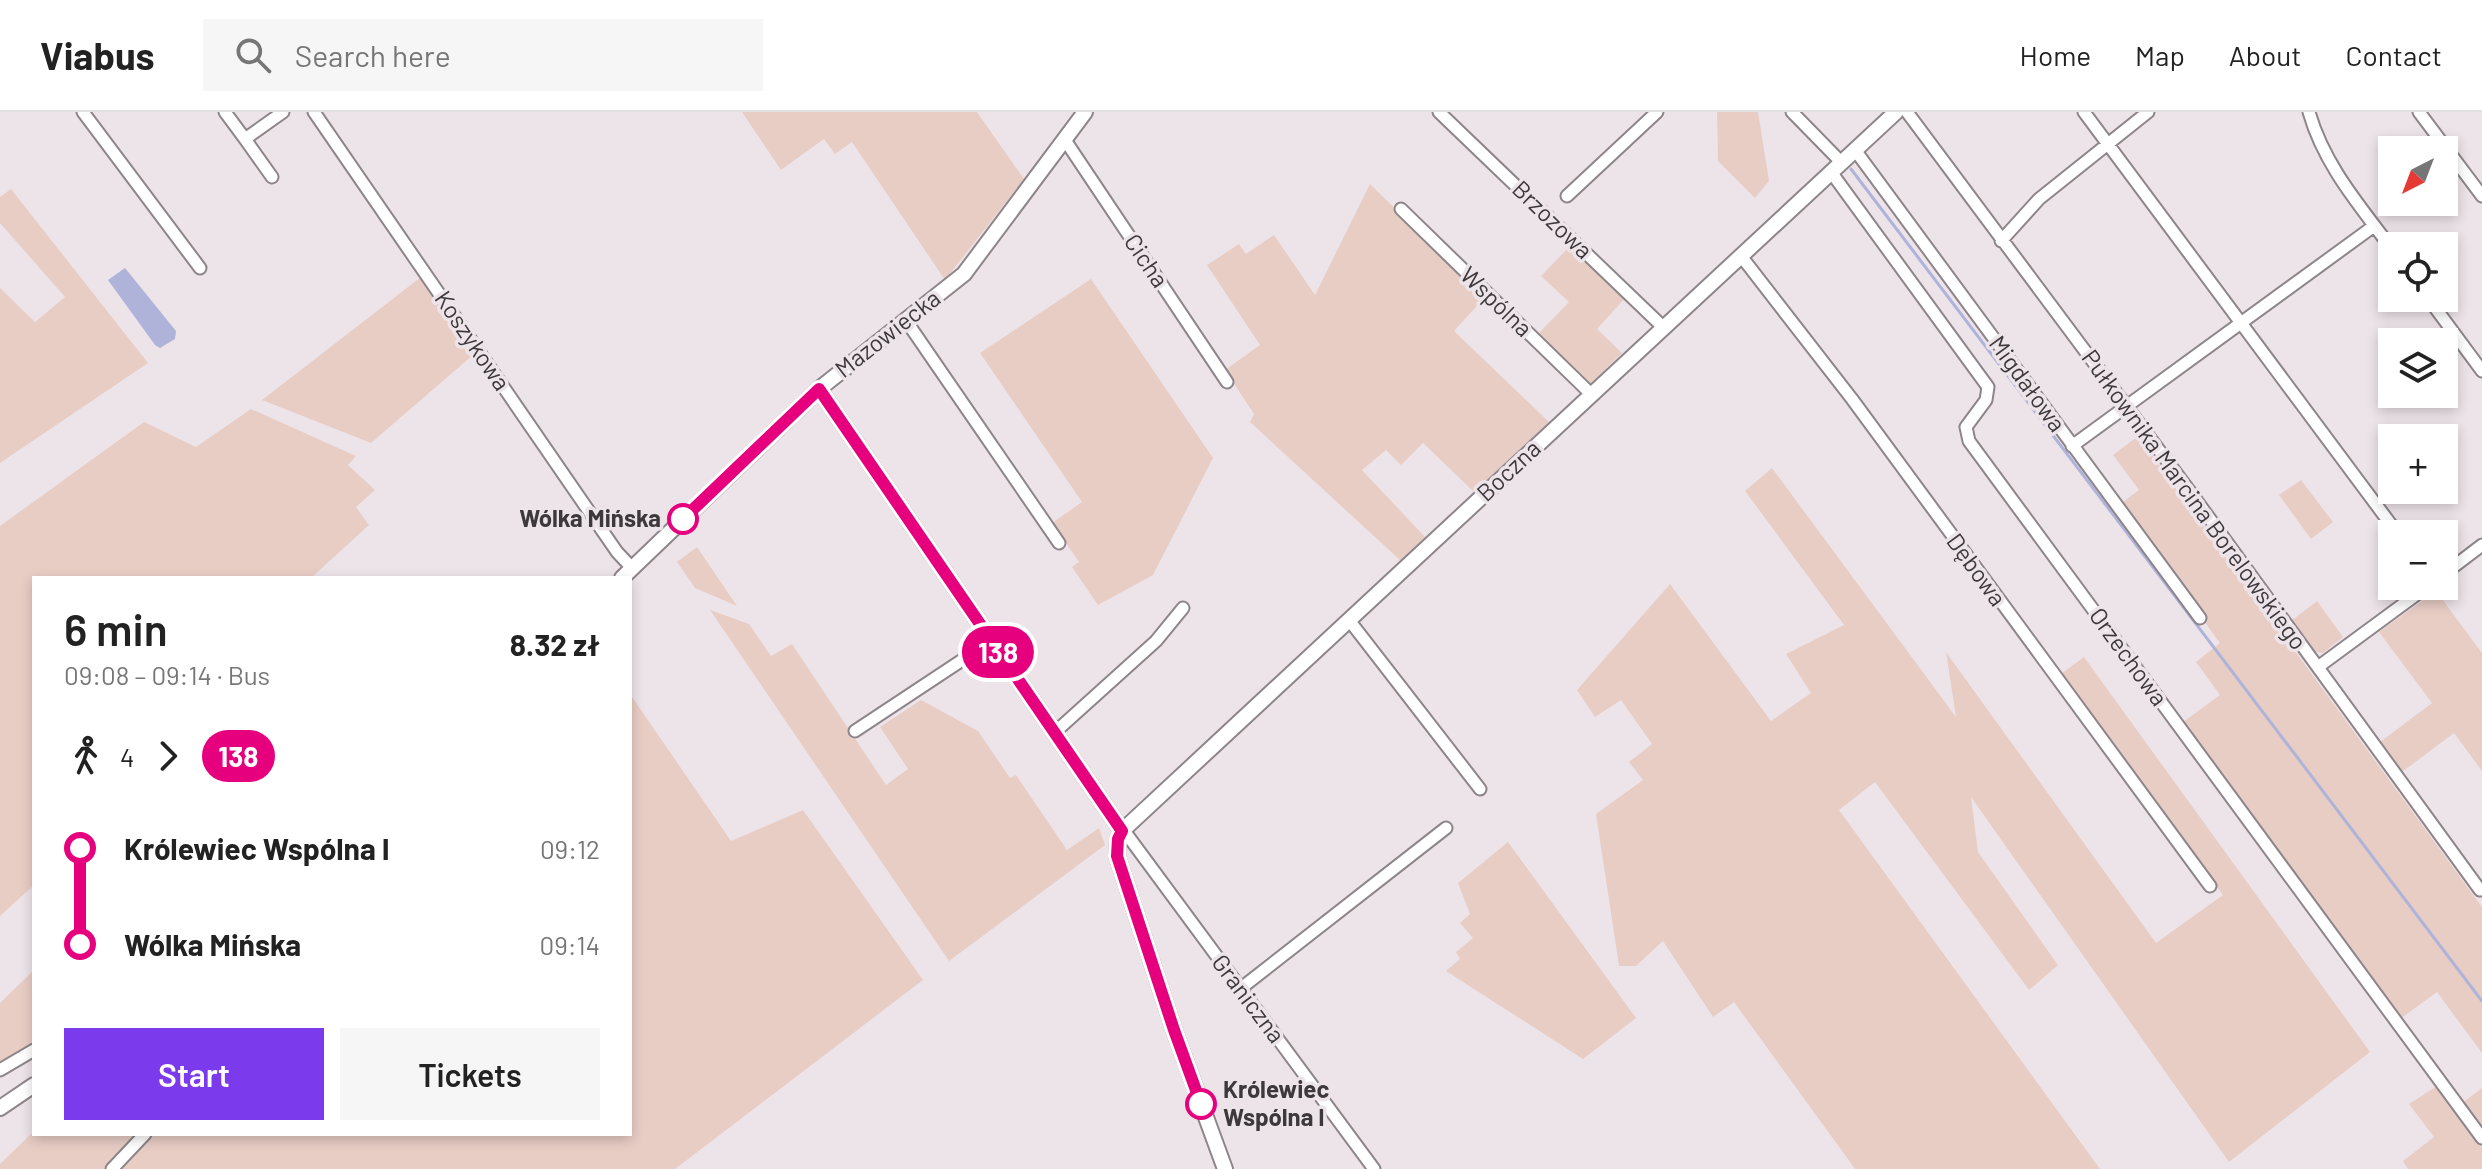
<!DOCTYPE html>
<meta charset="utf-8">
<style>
body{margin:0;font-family:Barlow,sans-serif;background:#f6f6f6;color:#222;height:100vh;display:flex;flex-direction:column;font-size:30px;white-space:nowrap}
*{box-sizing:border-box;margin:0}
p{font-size:26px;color:#767676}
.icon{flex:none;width:44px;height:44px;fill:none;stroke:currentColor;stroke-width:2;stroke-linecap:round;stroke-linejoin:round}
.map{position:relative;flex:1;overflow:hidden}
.details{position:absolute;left:32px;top:464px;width:600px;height:560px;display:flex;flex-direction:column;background:#fff;border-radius:0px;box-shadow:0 4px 12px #0003}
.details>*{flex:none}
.badge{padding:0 16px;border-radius:26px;font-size:28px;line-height:52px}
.needle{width:52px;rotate:222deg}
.controls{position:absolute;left:2378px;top:24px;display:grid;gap:16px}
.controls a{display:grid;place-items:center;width:80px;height:80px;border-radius:0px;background:#fff;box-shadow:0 4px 12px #0003;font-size:40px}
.map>.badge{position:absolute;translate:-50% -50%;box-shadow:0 0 0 4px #fff}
.legs{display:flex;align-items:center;gap:12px;height:88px;padding:0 32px;font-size:26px}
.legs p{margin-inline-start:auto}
.headline{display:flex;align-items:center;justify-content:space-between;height:136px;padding:0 32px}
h1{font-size:44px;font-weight:600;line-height:60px}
.primary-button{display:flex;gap:16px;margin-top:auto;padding:16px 32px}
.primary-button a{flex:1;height:92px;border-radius:0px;background:#7c3aed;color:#fff;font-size:32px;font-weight:600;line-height:92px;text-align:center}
.primary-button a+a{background:#f6f6f6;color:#222}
ul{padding:0 32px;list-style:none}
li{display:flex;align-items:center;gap:28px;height:96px;font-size:30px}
li i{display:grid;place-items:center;width:12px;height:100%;margin:0 10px;background:currentColor}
li i::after{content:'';width:20px;height:20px;margin:-10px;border:6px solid;border-radius:50%;background:#fff}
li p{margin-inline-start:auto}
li:first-child i{background:linear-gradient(#0000 50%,currentColor 0)}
li:last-child i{background:linear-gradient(currentColor 50%,#0000 0)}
header{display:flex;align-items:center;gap:48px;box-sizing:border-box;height:112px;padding:0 40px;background:#fff;border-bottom:2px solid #e0e0e0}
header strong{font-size:38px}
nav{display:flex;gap:44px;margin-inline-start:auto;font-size:28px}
.search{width:560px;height:72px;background:#f6f6f6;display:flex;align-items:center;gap:20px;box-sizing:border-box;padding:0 28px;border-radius:0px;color:#767676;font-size:30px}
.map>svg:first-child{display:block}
.green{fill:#e8cdc5}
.water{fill:#afb3d9}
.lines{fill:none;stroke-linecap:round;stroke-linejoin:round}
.stream{stroke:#afb3d9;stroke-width:3}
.minor-casing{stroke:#8d858a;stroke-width:15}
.tertiary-casing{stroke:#8d858a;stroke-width:18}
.minor{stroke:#fff;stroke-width:11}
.tertiary{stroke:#fff;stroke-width:14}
.line-1-casing{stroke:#fff;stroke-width:18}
.line-1{stroke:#e6007e;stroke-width:12}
.stop-1-dot{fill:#fff;stroke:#e6007e;stroke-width:4}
.labels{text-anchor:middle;stroke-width:7;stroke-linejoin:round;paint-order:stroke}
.street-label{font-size:24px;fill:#3d393b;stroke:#ede4ea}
.stop-label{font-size:24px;font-weight:bold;fill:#3d393b;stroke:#ede4ea;text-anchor:end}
</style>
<header>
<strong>Viabus</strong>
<div class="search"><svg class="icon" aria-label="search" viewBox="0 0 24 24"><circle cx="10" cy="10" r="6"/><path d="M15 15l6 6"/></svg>Search here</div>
<nav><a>Home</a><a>Map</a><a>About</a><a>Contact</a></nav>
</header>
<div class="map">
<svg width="2482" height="1057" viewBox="0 0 2482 1057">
<rect width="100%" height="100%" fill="#ede4ea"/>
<path class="green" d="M 742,0 L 977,0 L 1024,67 L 945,168 L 852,30 L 835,42 L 824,27 L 781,58 Z
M 1717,0 L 1758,0 L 1769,69 L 1755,86 L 1718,49 Z
M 1370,72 L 1485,185 L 1454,219 L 1549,310 L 1474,380 L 1423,331 L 1401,353 L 1386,338 L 1362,358 L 1426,426 L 1401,449 L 1250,310 L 1254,302 L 1225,258 L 1260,233 L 1207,153 L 1239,132 L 1246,142 L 1274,123 L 1315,183 Z
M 11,77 L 148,251 L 0,351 L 0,176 L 35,210 L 65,185 L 0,111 L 0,85 Z
M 1571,133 L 1626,185 L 1597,217 L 1622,241 L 1590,272 L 1538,222 L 1569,190 L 1541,164 Z
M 421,165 L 473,243 L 371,331 L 262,288 Z
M 1091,167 L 1213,346 L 1153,463 L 1098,493 L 1072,455 L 1079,450 L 1052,411 L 1082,390 L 980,241 Z
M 251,297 L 356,344 L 348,353 L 375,378 L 356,395 L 369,413 L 311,466 L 34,466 L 34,773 L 0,804 L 0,414 L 144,310 L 196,335 Z
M 2138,324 L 2482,795 L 2482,941 L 2437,880 L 2400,907 L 2183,610 L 2220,583 L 2196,550 L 2220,531 L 2119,393 L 2139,378 L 2113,343 Z
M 1772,356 L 1956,605 L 1946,540 L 2156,831 L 2223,783 L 2061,562 L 2084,545 L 2370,940 L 2229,1050 L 1971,685 L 1978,740 L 2058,853 L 2029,878 L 1875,670 L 1839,698 L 2100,1057 L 1855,1057 L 1734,890 L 1713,905 L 1663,829 L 1636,854 L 1619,854 L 1596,702 L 1643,668 L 1629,650 L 1652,632 L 1621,588 L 1595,605 L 1577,578 L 1670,472 L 1771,609 L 1811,581 L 1786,542 L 1844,513 L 1745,379 Z
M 2301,368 L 2333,410 L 2311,427 L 2279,383 Z
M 697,435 L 737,494 L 695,476 L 677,450 Z
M 2436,479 L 2482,541 L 2482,659 L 2454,621 L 2402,660 L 2380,630 L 2432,591 L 2379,520 Z
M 2317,489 L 2343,525 L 2323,541 L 2313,539 L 2291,509 Z
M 710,498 L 749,512 L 771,544 L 792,532 L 886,673 L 908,657 L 880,615 L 921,588 L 978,619 L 1010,666 L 1016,663 L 1067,738 L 1099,716 L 1105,733 L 949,849 Z
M 630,582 L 731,729 L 803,698 L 923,868 L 675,1057 L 0,1057 L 0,1052 L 34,1019 L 34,1022 L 630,1022 Z
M 1508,730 L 1636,906 L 1583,947 L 1446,859 L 1460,847 L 1456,840 L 1473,826 L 1460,811 L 1470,802 L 1458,771 Z
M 34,858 L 34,935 L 0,954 L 0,891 Z
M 2437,974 L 2482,1036 L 2482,1057 L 2408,1057 L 2403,1049 L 2434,1025 L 2409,992 Z
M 2482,976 L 2482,1019 L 2462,991 Z"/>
<path class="water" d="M 125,156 L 176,219 L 175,227 L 160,236 L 155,233 L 108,168 Z"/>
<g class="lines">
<path class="stream" d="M 1851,57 L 2482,889"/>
<g class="minor-casing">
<path id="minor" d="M 83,0 L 200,156
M 225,0 L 245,27
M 314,0 L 617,440 L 632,456
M 1439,0 L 1664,216
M 1792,0 L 1841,50
M 1907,0 L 2191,381 L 2480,778
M 2084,0 L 2398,422
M 2309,0 C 2324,53 2360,94 2392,137
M 2419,0 L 2482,84
M 1065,28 L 1227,270
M 1855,38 L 2200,506
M 1831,60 L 1988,275 L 1986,288 L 1966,315 L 1969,329 L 2482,1026
M 272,65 L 245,27 L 283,0
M 1567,84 L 1657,0
M 1401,97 L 1592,283
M 2001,129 L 2039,87 L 2148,0
M 1741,144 L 1852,287 L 2210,774
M 2428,186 L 2482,259
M 907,210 L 1059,431
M 2072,334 L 2374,114
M 2444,462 L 2482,433
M 1349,508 L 1480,677
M 2318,555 L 2428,474
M 855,619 L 991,529
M 1054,621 L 1156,529 L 1183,496
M 1122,719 L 1128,724 L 1374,1057
M 1240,877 L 1446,716
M 0,958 L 34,938
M 112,1057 L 145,1022"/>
</g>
<g class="tertiary-casing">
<path id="tertiary" d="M 819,277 L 1122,719
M 622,466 L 819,277 L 964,162 L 1085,0
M 0,996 L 34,973
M 1225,1057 L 1174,918 L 1117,744 L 1118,727 L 1122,719 L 1896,0"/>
</g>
<use href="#minor" class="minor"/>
<use href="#tertiary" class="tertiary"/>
</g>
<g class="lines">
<g class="line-1-casing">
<path id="line-1" d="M 683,407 L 819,277 L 1122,719 L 1118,727 L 1117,744 L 1174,918 L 1201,992"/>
</g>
<use href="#line-1" class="line-1"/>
</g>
<g class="stop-1-dot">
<circle cx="683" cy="407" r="14"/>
<circle cx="1201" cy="992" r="14"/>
</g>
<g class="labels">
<g class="street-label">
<text transform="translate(1552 108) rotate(44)" y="8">Brzozowa</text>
<text transform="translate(1146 149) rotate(56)" y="8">Cicha</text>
<text transform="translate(1496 190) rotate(44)" y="8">Wspólna</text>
<text transform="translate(888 222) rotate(-38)" y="8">Mazowiecka</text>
<text transform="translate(472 229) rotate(56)" y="8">Koszykowa</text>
<text transform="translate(2027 272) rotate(54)" y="8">Migdałowa</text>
<text transform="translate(1509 359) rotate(-43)" y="8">Boczna</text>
<text transform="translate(2194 388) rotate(54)" y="8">Pułkownika Marcina Borelowskiego</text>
<text transform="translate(1976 458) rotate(54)" y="8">Dębowa</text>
<text transform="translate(2128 545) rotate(54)" y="8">Orzechowa</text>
<text transform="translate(1248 887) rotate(53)" y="8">Graniczna</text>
</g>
<g class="stop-label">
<text x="661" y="415">Wólka Mińska</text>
<text x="1223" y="986" text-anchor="start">Królewiec<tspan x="1223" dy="28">Wspólna I</tspan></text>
</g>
</g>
</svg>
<div class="controls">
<a><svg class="needle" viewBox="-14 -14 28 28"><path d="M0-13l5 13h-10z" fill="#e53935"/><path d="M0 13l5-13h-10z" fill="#767676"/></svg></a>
<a><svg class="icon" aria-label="locate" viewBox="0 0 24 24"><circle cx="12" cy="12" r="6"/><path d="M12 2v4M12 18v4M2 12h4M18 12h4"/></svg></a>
<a><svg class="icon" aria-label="layers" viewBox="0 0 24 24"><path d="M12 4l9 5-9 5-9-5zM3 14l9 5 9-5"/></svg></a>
<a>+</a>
<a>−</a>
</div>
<b class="badge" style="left:998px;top:540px;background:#e6007e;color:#fff">138</b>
<section class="details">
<div class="headline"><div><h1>6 min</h1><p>09:08 – 09:14 · Bus</p></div><b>8.32 zł</b></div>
<div class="legs"><svg class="icon" aria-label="walk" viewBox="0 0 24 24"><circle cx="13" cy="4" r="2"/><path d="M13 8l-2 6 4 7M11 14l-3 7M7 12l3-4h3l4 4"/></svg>4<svg class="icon" aria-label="forward" viewBox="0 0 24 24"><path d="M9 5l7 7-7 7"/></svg><b class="badge" style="background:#e6007e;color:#fff">138</b></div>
<ul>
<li><i style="color:#e6007e"></i><b>Królewiec Wspólna I</b><p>09:12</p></li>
<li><i style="color:#e6007e"></i><b>Wólka Mińska</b><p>09:14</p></li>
</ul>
<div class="primary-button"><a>Start</a><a>Tickets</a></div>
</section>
</div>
